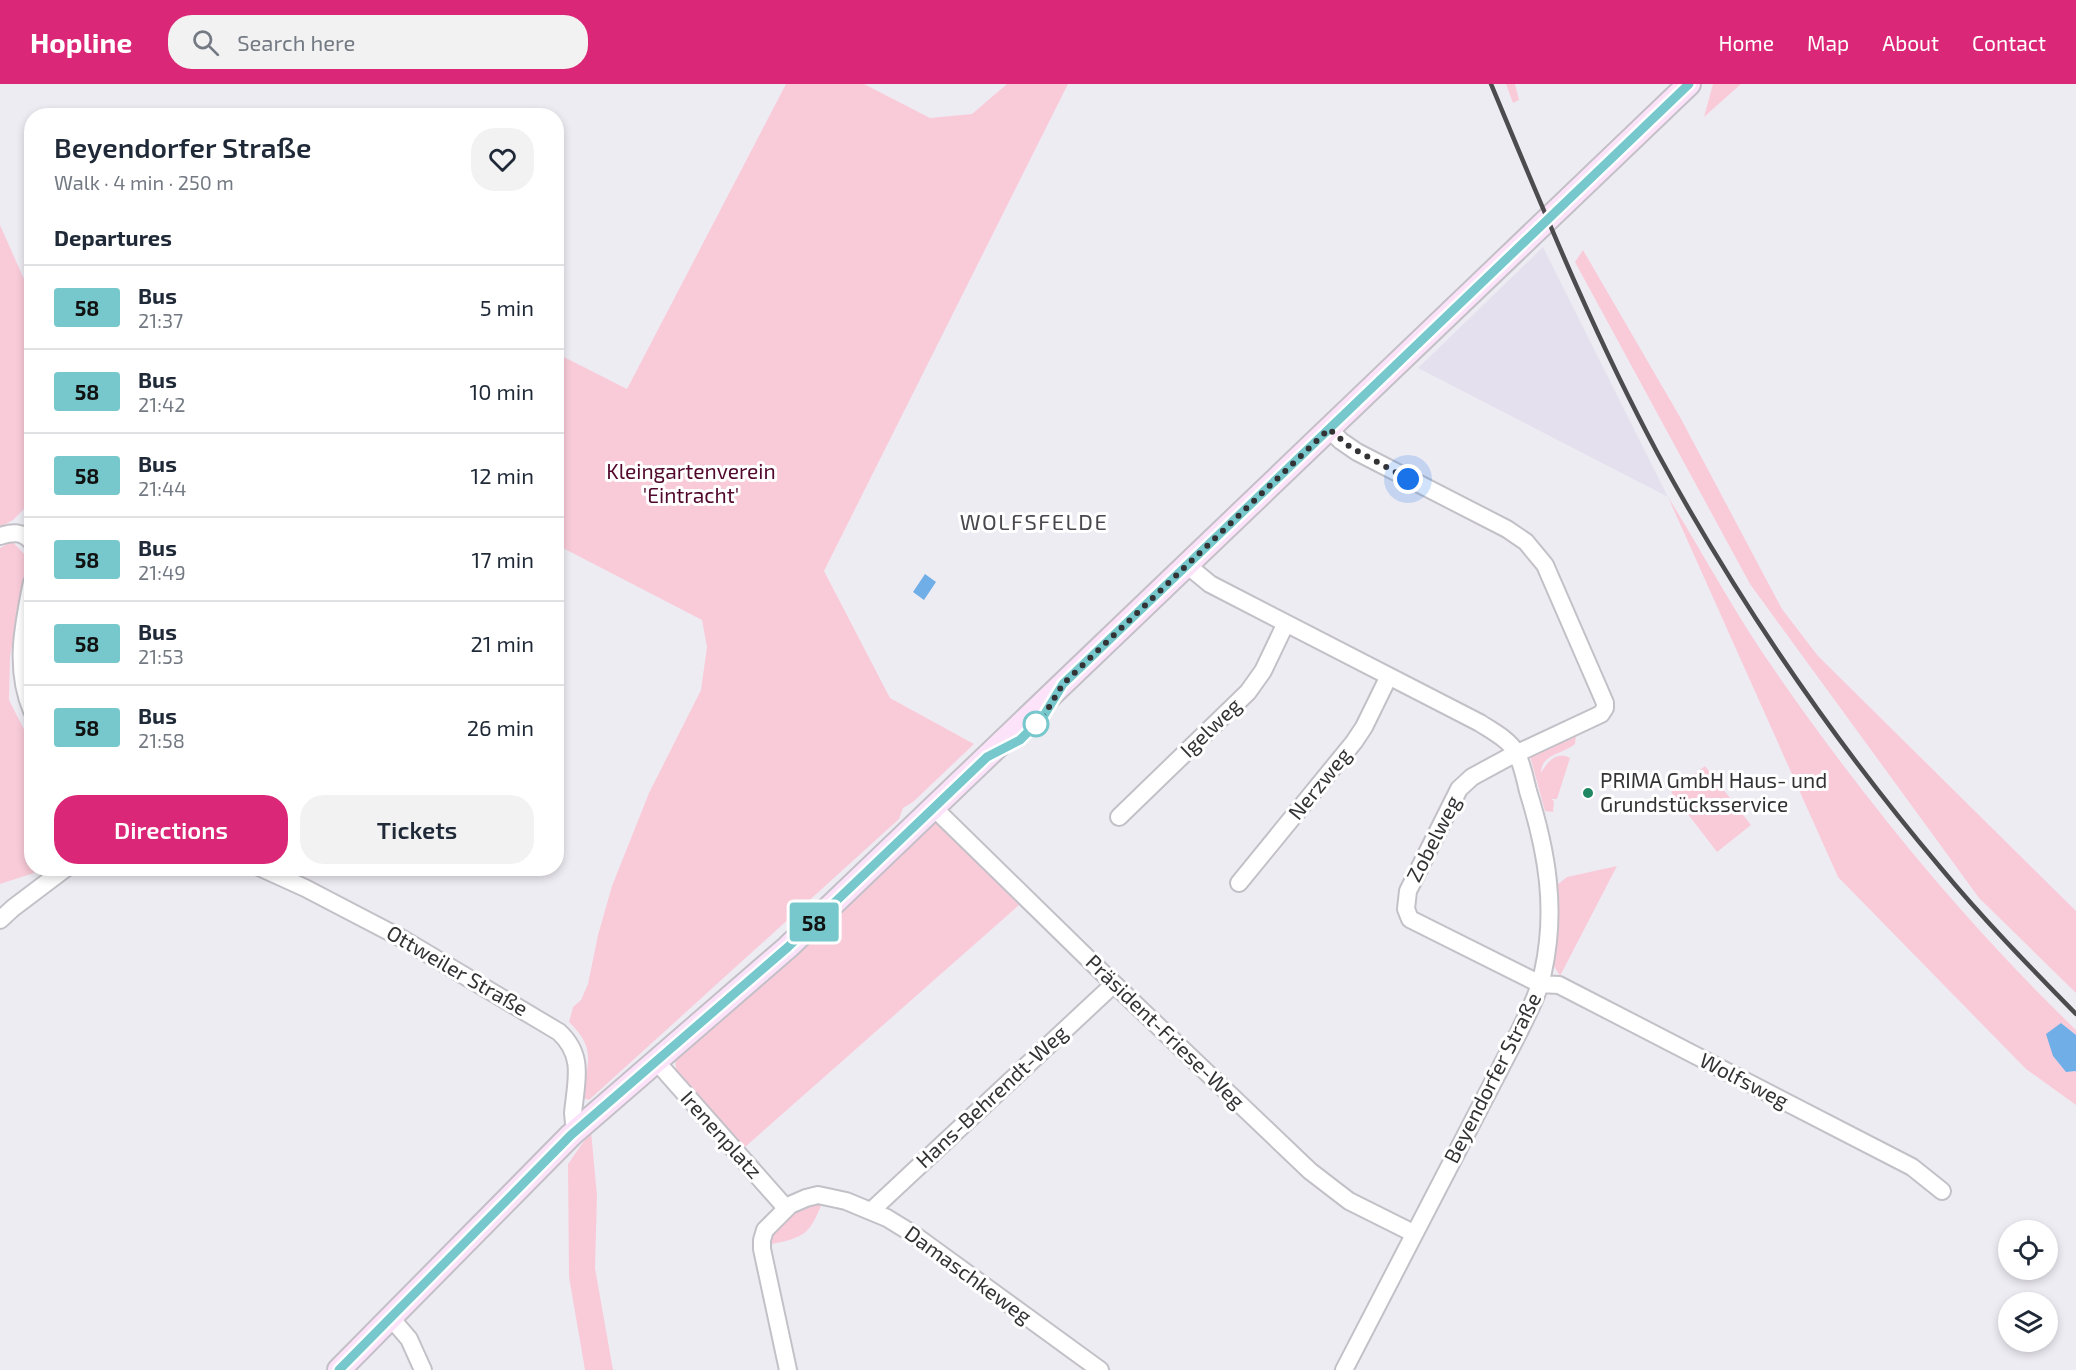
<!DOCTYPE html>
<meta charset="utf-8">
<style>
body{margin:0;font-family:"Exo 2",sans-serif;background:#f2f2f3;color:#1f2937;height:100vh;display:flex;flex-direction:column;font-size:22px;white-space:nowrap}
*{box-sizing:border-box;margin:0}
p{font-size:20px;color:#747a83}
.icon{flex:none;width:33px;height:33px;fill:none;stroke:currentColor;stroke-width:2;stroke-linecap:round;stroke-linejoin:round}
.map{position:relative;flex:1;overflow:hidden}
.details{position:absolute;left:24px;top:24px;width:540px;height:768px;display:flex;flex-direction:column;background:#fff;border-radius:24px;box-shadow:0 3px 9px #0003}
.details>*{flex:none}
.badge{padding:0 12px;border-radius:4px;font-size:21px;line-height:39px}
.controls{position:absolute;left:1998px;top:1136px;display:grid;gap:12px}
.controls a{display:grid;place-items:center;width:60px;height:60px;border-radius:50%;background:#fff;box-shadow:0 3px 9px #0003;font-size:30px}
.you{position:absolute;width:30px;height:30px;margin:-15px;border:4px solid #fff;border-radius:50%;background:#1a73e8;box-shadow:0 0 0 9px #1a73e833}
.map>.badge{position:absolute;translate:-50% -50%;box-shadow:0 0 0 3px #fff}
h2{padding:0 30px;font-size:22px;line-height:54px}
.round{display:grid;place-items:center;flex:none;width:63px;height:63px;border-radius:24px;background:#f2f2f3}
.headline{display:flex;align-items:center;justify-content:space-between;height:102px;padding:0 30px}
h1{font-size:28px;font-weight:600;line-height:45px}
.action{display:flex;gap:12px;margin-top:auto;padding:12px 30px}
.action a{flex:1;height:69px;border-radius:24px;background:#db2777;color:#fff;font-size:24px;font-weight:600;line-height:69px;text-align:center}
.action a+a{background:#f2f2f3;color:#1f2937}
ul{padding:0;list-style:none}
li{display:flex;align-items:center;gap:18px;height:84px;padding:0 30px;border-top:2px solid #e0e1e3}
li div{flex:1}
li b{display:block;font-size:22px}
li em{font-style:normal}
li .badge{min-width:66px;font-weight:700;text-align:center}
header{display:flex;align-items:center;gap:36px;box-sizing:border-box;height:84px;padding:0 30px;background:#db2777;color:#fff}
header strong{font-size:28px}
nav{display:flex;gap:33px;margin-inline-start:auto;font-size:21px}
.search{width:420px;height:54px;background:#f2f2f3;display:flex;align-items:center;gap:15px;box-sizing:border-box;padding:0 21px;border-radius:24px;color:#747a83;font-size:22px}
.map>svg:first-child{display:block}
.built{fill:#e5e0ee}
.green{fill:#f9cbd9}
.water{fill:#6faee6}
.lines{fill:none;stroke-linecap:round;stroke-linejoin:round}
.street-casing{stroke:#c3c1c7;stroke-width:20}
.secondary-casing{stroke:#c3c1c7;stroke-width:26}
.street{stroke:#fff;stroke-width:16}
.secondary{stroke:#fde3fa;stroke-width:22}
.rail{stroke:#4c4b4d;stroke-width:4.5}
.line-casing{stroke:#fff;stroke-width:14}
.line{stroke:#77c8cc;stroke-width:9}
.walk{stroke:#333234;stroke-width:6;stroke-dasharray:0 10.8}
.stop-dot{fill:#fff;stroke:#77c8cc;stroke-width:3}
.poi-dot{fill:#208763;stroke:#fff;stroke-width:2}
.labels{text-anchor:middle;stroke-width:6;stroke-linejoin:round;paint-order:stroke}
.park-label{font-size:21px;fill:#52082c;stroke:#fff}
.street-label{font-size:21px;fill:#333234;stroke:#fff}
.poi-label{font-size:21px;fill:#333234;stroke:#fff;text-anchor:start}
.neighbourhood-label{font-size:22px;letter-spacing:1.5px;fill:#49474d;stroke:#fff}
</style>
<header>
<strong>Hopline</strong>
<div class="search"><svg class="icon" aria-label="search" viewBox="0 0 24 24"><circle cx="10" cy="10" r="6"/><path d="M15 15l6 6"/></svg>Search here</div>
<nav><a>Home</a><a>Map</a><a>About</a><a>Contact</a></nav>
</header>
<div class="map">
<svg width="2076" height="1286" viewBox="0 0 2076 1286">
<rect width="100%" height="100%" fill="#eeecf3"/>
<path class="built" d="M 1543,163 L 1668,413 L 1418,284 Z"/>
<path class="green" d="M 786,0 L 864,0 L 930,34 L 972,30 L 1007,0 L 1068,0 L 824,487 L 890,614 L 974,660 L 913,718 L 903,724 L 899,735 L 589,1016 L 583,1014 C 587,978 597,965 569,938 L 573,923 L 581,916 L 588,900 L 598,851 L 612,802 L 649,709 L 701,606 L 707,563 L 702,536 L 557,461 L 556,269 L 627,305 Z
M 1506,0 L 1515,0 L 1519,16 L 1513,19 Z
M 1713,0 L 1741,0 L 1704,33 Z
M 0,141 L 31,211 L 31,418 L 13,436 L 0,443 Z
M 1583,166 L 1680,333 L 1782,525 L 1818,572 L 2076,827 L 2076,909 L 1979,814 L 1750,500 L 1575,178 Z
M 1668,413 C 1699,463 1728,516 1760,565 C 1853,702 1957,831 2076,946 L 2076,951 L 2061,939 L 2053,972 L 2066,988 L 2076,987 L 2076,1021 L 2026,985 L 1838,793 Z
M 12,457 L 24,470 L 25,491 L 10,573 L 9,616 L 31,659 L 32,784 L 37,785 L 34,789 L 0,800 L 0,464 Z
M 1576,652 L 1575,660 C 1563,670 1541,670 1541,689 C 1547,678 1557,666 1570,674 L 1557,715 L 1551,715 L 1554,717 L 1553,728 L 1545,727 L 1530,672 Z
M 1705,682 L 1751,741 L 1717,768 L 1671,708 Z
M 933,735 L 1019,821 L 744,1064 L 682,995 L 676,986 L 675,974 Z
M 1617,782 L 1560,892 L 1552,879 L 1556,847 L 1558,800 L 1567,793 Z
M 591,1047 L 597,1112 L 595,1184 L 613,1286 L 585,1286 L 569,1193 L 568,1080 Z
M 823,1117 C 809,1152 805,1153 768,1161 C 770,1149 797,1124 809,1120 C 813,1118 819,1117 823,1117 Z"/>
<path class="water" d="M 925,490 L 936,498 L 924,516 L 913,508 Z
M 2061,939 L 2076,951 L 2076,987 L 2066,988 L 2053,972 L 2046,950 Z"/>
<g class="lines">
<g class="street-casing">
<path id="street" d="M 1329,345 L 1341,357 L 1357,368 L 1507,445 L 1526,458 L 1545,481 L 1605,619 L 1605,624 L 1601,630 L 1507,674 L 1472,693 L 1459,705 L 1408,807 L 1406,825 L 1410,835 L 1540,900 L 1559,901 L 1912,1083 L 1942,1107
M 0,452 C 13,448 22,447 32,458
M 1187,481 L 1210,500 L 1480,639 C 1492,647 1508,655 1516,668 C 1522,679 1525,695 1528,707 C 1547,768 1557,825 1543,888 C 1539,909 1528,929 1519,948 L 1344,1286
M 32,498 C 23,542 14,585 32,627
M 934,724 L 1114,900 L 1310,1087 L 1349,1117 L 1413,1149
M 1119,733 L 1248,608 L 1263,587 L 1285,541
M 261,784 L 305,804 L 401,854 L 559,948 C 585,972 576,997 573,1029 L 574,1039 L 578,1045
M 1239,799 L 1354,658 L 1364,643 L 1388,594
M 0,836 L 13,824 L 66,784
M 656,977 L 786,1124
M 871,1127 L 1114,900
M 391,1234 L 409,1255 L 423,1286
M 788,1286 L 762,1165 L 762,1156 L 765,1146 L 790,1121 L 806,1114 L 818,1111 L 846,1117 L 887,1134 L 913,1150 L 1100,1286"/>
</g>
<g class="secondary-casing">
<path id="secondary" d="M 339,1286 L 571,1051 L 788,863 L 1689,0"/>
</g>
<use href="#street" class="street"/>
<use href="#secondary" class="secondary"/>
<path class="rail" d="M 1491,0 C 1543,125 1594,251 1658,370 C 1738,517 1832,655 1940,783 C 1982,834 2029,882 2076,930"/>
</g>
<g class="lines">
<g class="line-casing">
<path id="line" d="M 339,1286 L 571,1051 L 788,863 L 987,673 L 1020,656 L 1043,633 L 1063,600 L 1689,0"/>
</g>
<use href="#line" class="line"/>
<path class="walk" d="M 1036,640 L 1043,633 L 1063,600 L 1329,345 L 1350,363 L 1408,395"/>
</g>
<circle class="stop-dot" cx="1036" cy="640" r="12"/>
<circle class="poi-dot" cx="1588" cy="709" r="6"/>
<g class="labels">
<g class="park-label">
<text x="691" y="395">Kleingartenverein<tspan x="691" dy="24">'Eintracht'</tspan></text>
</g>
<g class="street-label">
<text transform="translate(1211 644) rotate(-44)" y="7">Igelweg</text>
<text transform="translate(1320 700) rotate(-51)" y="7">Nerzweg</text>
<text transform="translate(1434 755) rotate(-63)" y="7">Zobelweg</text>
<text transform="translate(457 887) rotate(30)" y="7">Ottweiler Straße</text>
<text transform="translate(1165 948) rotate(44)" y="7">Präsident-Friese-Weg</text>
<text transform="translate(1493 994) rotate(-63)" y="7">Beyendorfer Straße</text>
<text transform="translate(1744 997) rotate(27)" y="7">Wolfsweg</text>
<text transform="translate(992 1013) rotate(-43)" y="7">Hans-Behrendt-Weg</text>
<text transform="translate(721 1051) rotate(48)" y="7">Irenenplatz</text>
<text transform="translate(968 1191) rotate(36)" y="7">Damaschkeweg</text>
</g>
<g class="poi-label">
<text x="1600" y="704">PRIMA GmbH Haus- und<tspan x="1600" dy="24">Grundstücksservice</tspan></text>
</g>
<g class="neighbourhood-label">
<text x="1034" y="446">WOLFSFELDE</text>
</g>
</g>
</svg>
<div class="controls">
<a><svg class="icon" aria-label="locate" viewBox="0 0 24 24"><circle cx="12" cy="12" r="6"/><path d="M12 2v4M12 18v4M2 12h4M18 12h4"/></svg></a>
<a><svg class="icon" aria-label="layers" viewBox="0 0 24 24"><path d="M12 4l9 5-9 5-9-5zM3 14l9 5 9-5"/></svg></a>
</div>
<div class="you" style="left:1408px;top:395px"></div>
<b class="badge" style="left:814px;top:838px;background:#77c8cc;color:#111">58</b>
<section class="details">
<div class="headline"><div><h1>Beyendorfer Straße</h1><p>Walk · 4 min · 250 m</p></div><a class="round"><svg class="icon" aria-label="heart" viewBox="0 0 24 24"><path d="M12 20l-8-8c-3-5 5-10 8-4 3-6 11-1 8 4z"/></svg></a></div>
<h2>Departures</h2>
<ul>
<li><span class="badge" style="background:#77c8cc;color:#111">58</span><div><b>Bus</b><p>21:37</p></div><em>5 min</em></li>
<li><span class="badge" style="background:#77c8cc;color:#111">58</span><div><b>Bus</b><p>21:42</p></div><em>10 min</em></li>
<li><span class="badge" style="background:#77c8cc;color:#111">58</span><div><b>Bus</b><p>21:44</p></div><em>12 min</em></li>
<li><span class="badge" style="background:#77c8cc;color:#111">58</span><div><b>Bus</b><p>21:49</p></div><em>17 min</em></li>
<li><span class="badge" style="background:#77c8cc;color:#111">58</span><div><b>Bus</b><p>21:53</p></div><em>21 min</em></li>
<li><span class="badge" style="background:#77c8cc;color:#111">58</span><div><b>Bus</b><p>21:58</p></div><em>26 min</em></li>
</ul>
<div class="action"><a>Directions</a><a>Tickets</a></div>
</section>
</div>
